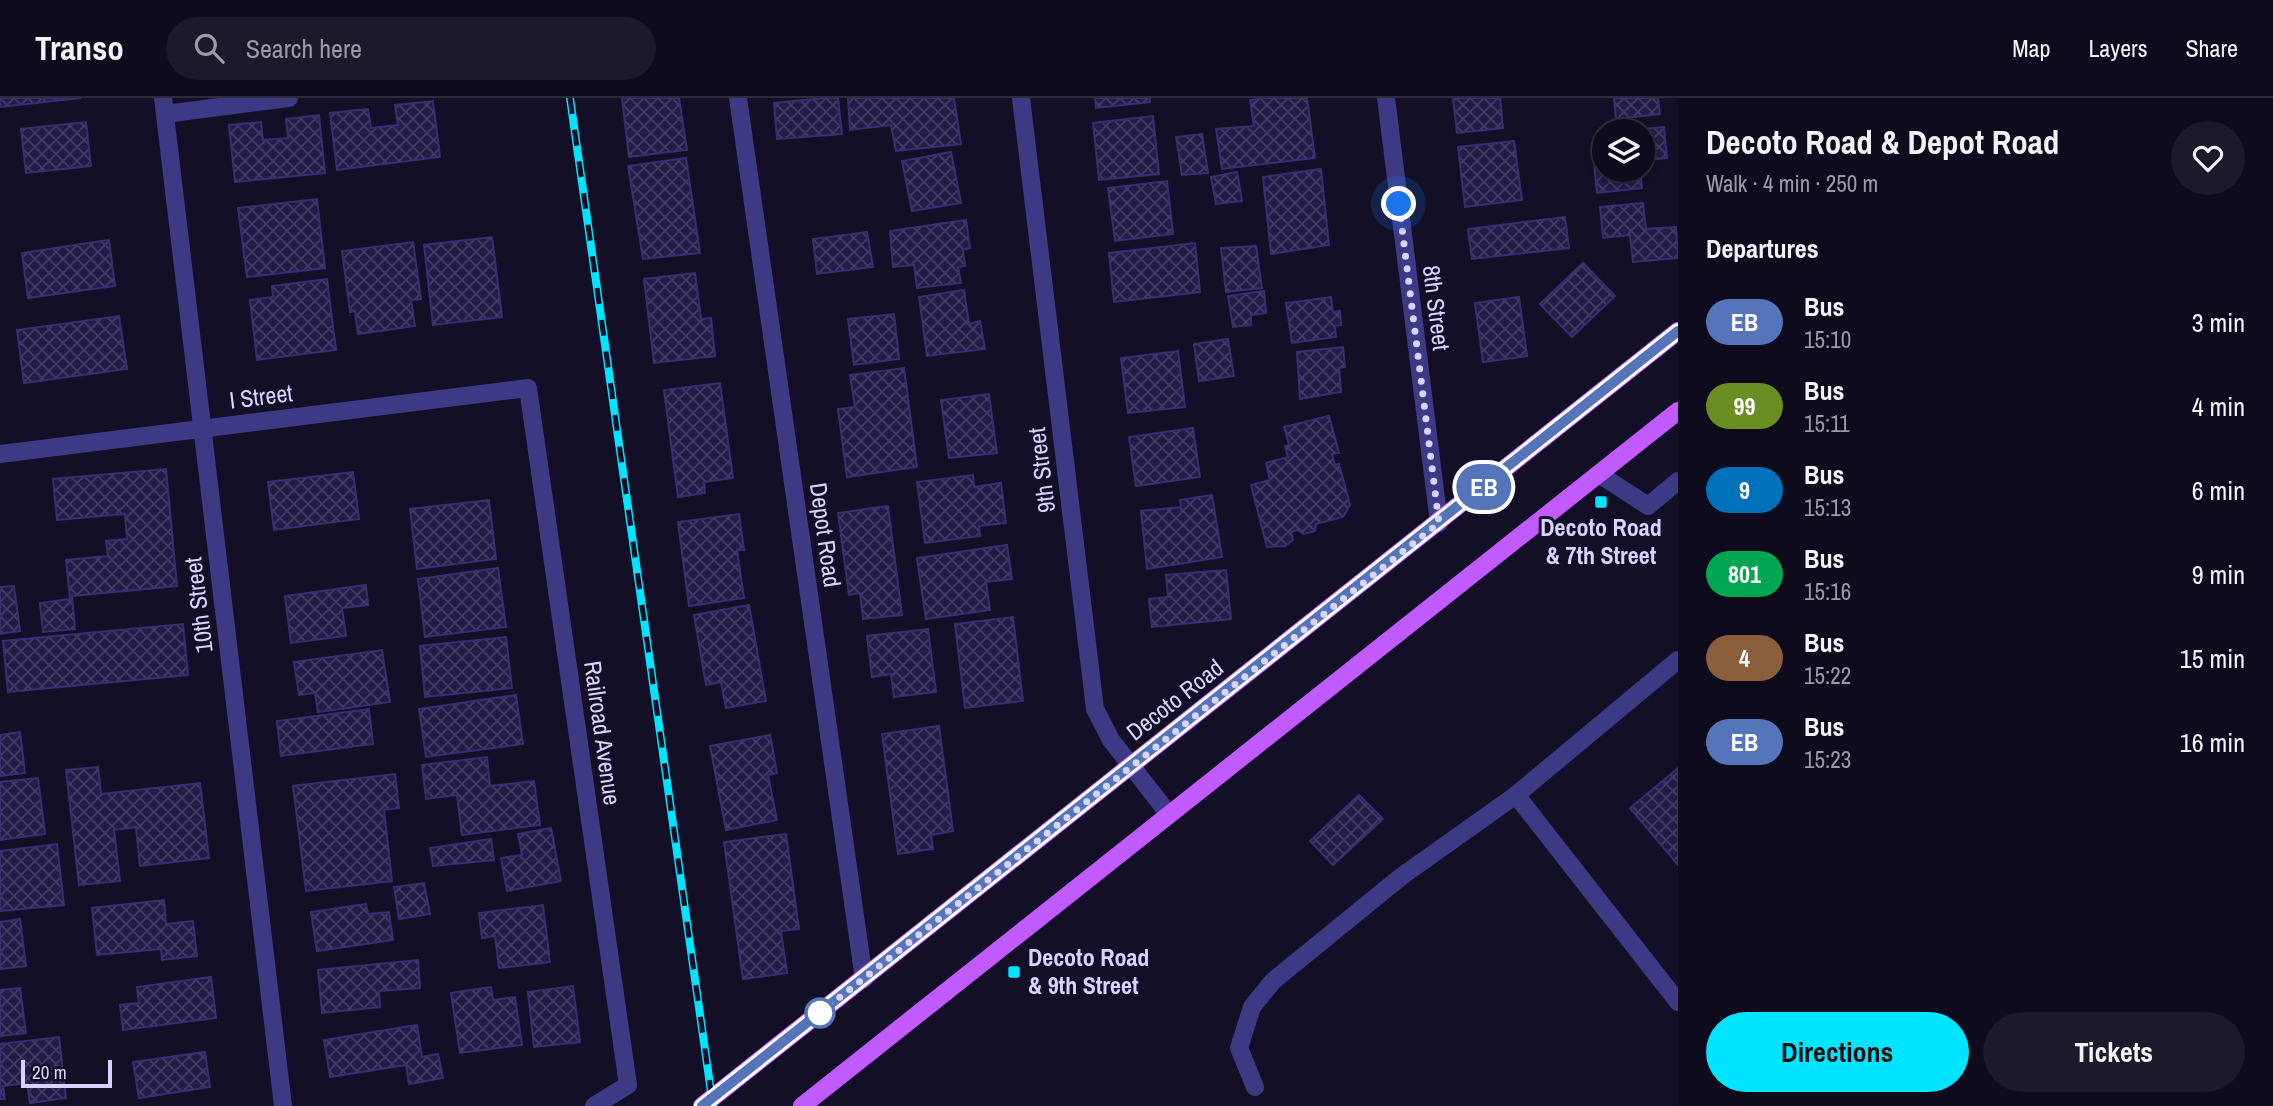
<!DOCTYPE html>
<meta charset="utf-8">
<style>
body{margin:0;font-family:"Archivo Narrow",sans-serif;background:#1c1929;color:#f1f3f6;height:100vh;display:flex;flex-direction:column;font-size:26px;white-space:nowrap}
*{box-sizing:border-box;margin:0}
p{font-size:23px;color:#9b9ba3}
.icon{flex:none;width:38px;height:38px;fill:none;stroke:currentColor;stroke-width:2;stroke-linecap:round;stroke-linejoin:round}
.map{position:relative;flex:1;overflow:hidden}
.sheet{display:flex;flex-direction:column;background:#0e0b1c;width:595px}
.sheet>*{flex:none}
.badge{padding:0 14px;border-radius:23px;font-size:24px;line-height:46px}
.controls{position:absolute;left:1592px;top:21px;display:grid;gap:14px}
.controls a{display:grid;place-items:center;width:63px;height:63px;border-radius:50%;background:#0e0b1c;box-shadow:0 4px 10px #0003,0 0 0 2px #2e2b3b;font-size:35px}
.scale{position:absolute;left:21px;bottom:18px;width:91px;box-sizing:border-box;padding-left:7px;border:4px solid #d9d4ff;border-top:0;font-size:19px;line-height:24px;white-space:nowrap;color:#d9d4ff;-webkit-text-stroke:5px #130f26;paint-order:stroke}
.you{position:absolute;width:35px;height:35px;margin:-18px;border:5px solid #fff;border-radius:50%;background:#1a73e8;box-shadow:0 0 0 10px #1a73e833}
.map>.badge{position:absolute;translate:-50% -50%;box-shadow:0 0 0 4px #fff}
h2{padding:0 28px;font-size:26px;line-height:63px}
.round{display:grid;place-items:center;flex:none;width:74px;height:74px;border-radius:37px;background:#1c1929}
.summary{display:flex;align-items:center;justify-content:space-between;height:119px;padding:0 28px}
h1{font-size:33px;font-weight:700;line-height:52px}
.cta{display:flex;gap:14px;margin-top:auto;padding:14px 28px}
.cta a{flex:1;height:80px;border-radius:42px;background:#00e5ff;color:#111;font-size:28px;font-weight:700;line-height:80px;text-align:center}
.cta a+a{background:#1c1929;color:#f1f3f6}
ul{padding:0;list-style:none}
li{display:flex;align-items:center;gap:21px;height:84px;padding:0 28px}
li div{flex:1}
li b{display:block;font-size:26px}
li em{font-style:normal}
li .badge{min-width:77px;font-weight:700;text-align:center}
header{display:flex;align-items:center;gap:42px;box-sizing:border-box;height:98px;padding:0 35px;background:#0e0b1c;border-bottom:2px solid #2e2b3b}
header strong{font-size:33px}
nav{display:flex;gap:38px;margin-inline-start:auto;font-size:24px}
.search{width:490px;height:63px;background:#1c1929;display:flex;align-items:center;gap:18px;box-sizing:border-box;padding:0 24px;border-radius:38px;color:#9b9ba3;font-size:26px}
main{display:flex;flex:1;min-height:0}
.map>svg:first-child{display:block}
.building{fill:url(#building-cross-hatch);stroke:#3b2d73;stroke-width:2}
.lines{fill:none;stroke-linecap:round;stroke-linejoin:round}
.minor{stroke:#3d3a85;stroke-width:18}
.major{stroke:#c25bff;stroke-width:18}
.rail-casing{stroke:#00e5ff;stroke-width:8}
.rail{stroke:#130f26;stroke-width:5;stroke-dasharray:16;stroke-linecap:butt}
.line-casing{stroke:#fff;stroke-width:16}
.line{stroke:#5674b9;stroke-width:10}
.walk{stroke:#d9d4ff;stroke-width:7;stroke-dasharray:0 12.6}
.poi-dot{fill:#00e5ff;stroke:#130f26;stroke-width:2.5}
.stop-dot{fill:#fff;stroke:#5674b9;stroke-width:3.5}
.labels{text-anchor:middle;stroke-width:6;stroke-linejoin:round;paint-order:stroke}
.street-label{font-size:24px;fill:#d9d4ff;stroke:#130f26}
.poi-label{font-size:24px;font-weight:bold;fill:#d9d4ff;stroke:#130f26}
</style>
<header>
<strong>Transo</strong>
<div class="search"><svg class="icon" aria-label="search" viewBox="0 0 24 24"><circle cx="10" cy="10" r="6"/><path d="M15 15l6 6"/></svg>Search here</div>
<nav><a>Map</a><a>Layers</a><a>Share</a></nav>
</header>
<main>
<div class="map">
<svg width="1678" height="1008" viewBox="0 0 1678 1008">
<defs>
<pattern id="building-cross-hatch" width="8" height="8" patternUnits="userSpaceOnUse" patternTransform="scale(1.75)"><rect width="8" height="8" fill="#241b47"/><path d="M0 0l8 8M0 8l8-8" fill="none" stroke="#433b63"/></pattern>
</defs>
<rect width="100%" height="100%" fill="#130f26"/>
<path class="building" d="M 0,0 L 81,0 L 0,9 Z
M 622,0 L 679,0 L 687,52 L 629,59 Z
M 824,0 L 838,0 L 842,36 L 777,41 L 774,5 Z
M 848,0 L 954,0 L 961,46 L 896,53 L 891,27 L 850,32 Z
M 1095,0 L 1150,0 L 1150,4 L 1096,10 Z
M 1264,0 L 1307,0 L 1315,60 L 1222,71 L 1216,31 L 1254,28 L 1250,2 Z
M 1453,0 L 1500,0 L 1503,30 L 1457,35 Z
M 1614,0 L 1658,0 L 1660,16 L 1616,21 Z
M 433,3 L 440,59 L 337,72 L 330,15 L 368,11 L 371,30 L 398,27 L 395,7 Z
M 319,17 L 325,75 L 235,84 L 229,27 L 261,24 L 263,42 L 288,40 L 286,21 Z
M 1153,18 L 1159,76 L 1099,82 L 1093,25 Z
M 86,24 L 91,68 L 26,75 L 21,31 Z
M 1664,29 L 1667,60 L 1643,62 L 1643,33 L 1618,33 Z
M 1202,36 L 1208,75 L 1182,77 L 1176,39 Z
M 1514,43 L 1522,102 L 1465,109 L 1458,49 Z
M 951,54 L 961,105 L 912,113 L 902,63 Z
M 686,60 L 700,155 L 643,161 L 628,68 Z
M 1605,64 L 1605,72 L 1640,72 L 1642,90 L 1597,95 L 1594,65 Z
M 1321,71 L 1329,147 L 1271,156 L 1263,79 Z
M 1237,74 L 1242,103 L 1216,106 L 1211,79 Z
M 1167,83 L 1173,136 L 1115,143 L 1108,90 Z
M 317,101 L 325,170 L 247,179 L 238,110 Z
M 1643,105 L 1646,131 L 1676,129 L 1678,160 L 1633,164 L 1630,137 L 1603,140 L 1600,109 Z
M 1565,119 L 1569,150 L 1472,161 L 1468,131 Z
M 966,122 L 970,150 L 963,152 L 965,168 L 958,169 L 961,185 L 917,190 L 914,167 L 893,169 L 890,133 Z
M 867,134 L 873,169 L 817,176 L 813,141 Z
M 492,139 L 502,219 L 433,227 L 424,147 Z
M 109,142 L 115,188 L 28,200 L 22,155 Z
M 413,144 L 421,201 L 411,202 L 415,228 L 358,236 L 355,213 L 350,214 L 342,153 Z
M 1195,145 L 1200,194 L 1114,204 L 1109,155 Z
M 1256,148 L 1262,190 L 1226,194 L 1221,150 Z
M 1583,165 L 1615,198 L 1572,239 L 1540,206 Z
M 695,175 L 701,221 L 711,220 L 715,258 L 654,265 L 644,181 Z
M 327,181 L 336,252 L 257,262 L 250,202 L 273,199 L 272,188 Z
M 964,192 L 969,226 L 980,223 L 985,251 L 927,258 L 919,199 Z
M 1264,193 L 1266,215 L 1251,217 L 1251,227 L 1233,229 L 1228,198 Z
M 1331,199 L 1333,214 L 1340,213 L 1341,227 L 1335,228 L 1336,239 L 1292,245 L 1286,205 Z
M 1519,199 L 1527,258 L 1483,264 L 1475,205 Z
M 894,216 L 899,261 L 854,267 L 848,221 Z
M 119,218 L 127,271 L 24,285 L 17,232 Z
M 1228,241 L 1234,278 L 1199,283 L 1194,246 Z
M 1343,249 L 1345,269 L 1339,270 L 1341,294 L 1300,301 L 1297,254 Z
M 1178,253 L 1185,309 L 1128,315 L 1121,260 Z
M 904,270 L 917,369 L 847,379 L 838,311 L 855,309 L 850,277 Z
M 720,285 L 733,380 L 704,384 L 705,395 L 678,399 L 664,292 Z
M 989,296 L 997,355 L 949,360 L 941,302 Z
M 1329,318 L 1339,355 L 1332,356 L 1335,367 L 1339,366 L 1350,407 L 1343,419 L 1316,426 L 1315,433 L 1304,436 L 1297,432 L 1291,434 L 1293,442 L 1285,448 L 1267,449 L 1251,387 L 1270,382 L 1266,365 L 1288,359 L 1285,348 L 1289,347 L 1284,329 Z
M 1193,330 L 1200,379 L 1136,388 L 1129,339 Z
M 166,371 L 177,488 L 72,498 L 75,531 L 43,534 L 40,505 L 70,501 L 66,462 L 108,458 L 106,443 L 127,441 L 125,416 L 57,422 L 53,381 Z
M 353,374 L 359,421 L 274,432 L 268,384 Z
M 973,377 L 974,389 L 1001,385 L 1006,425 L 979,428 L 980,438 L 925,445 L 917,384 Z
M 1212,397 L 1222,459 L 1147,471 L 1141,413 L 1181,409 L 1180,402 Z
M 489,402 L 496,461 L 417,471 L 410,411 Z
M 888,408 L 902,517 L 863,521 L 860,495 L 849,497 L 838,415 Z
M 739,416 L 744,452 L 737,452 L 744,500 L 689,508 L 678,424 Z
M 1007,447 L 1012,481 L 986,484 L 990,512 L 926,521 L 917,460 Z
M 498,470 L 506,529 L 425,539 L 418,481 Z
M 1226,472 L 1231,521 L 1152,529 L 1149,501 L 1168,499 L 1166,477 Z
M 366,487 L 368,507 L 342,510 L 346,538 L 291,545 L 285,498 Z
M 14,488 L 20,533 L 0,536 L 0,489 Z
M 749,507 L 766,603 L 726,610 L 721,584 L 706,587 L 694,517 Z
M 1013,519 L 1023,603 L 965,610 L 955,526 Z
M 183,526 L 188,577 L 8,594 L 3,543 Z
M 928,531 L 936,594 L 894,599 L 891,576 L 872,579 L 867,538 Z
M 506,539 L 512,590 L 425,599 L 420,548 Z
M 382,552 L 390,604 L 318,614 L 315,595 L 299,597 L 294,564 Z
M 516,597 L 523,646 L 426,659 L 419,611 Z
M 369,611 L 373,646 L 281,658 L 277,623 Z
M 939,628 L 953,733 L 931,737 L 933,751 L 898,756 L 882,636 Z
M 20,634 L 25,675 L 0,678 L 0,637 Z
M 770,637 L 777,675 L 768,677 L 777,722 L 726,732 L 710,648 Z
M 487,659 L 490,688 L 534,683 L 540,727 L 462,737 L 457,697 L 426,701 L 422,667 Z
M 98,669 L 101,696 L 200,685 L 209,760 L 140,768 L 136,729 L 114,732 L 120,783 L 79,787 L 66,672 Z
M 1678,670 L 1678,767 L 1630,710 Z
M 395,676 L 399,710 L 384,712 L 392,783 L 306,793 L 293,688 Z
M 38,680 L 45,736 L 0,742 L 0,684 Z
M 1359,697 L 1383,721 L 1333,767 L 1310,743 Z
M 551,730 L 561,783 L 507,793 L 501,760 L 522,757 L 518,736 Z
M 786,736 L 799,831 L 781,833 L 787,875 L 743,881 L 724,744 Z
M 491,741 L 494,762 L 433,768 L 430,750 Z
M 57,746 L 64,807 L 0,813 L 0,753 Z
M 424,785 L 430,816 L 399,821 L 394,789 Z
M 164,802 L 166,826 L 193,823 L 197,858 L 162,862 L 161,851 L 97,857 L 92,810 Z
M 366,806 L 368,816 L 389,814 L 393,842 L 317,853 L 311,814 Z
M 543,807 L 550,864 L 499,870 L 495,838 L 482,840 L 479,815 Z
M 20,821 L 26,868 L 0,871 L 0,824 Z
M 418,862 L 420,890 L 379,893 L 380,909 L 322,915 L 318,872 Z
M 211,879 L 216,920 L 123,932 L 120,907 L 139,905 L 137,889 Z
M 573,888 L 580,944 L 534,949 L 528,894 Z
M 491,889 L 493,902 L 515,899 L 522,947 L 460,955 L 451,895 Z
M 20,890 L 26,935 L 0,938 L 0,892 Z
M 417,927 L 422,959 L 438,956 L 443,980 L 409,986 L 406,967 L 330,979 L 324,942 Z
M 59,939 L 66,1000 L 30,1005 L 27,985 L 3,988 L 5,1001 L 0,1001 L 0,946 Z
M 205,954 L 210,989 L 139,1000 L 133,964 Z"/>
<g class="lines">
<path class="minor" d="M 163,0 L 283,1008
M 738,0 L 864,881
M 1021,0 L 1095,611 L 1111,642 L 1168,715
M 1386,0 L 1439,425
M 165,16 L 289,0
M 0,356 L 528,290 L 628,987 L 594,1008
M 1599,376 L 1648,408 L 1678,383
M 1678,562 L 1516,697 L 1678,904
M 1255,989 L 1239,950 L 1252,909 L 1273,883 L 1402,778 L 1516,697"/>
<path class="major" d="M 702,1008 L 1678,233
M 802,1008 L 1678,313"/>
<g class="rail-casing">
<path id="rail" d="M 570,0 L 713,1008"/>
</g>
<use href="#rail" class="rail"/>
</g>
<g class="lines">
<g class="line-casing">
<path id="line" d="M 702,1008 L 1678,233"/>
</g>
<use href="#line" class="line"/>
<path class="walk" d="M 820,915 L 1439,425 L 1399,106"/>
</g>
<g class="poi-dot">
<rect x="1594" y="397" width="14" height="14" rx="3.5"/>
<rect x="1007" y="867" width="14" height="14" rx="3.5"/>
</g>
<circle class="stop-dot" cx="820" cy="915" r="14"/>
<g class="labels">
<g class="street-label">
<text transform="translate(1436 210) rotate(83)" y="8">8th Street</text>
<text transform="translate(261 299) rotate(-7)" y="8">I Street</text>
<text transform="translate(1042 372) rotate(-97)" y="8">9th Street</text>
<text transform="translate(825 437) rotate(82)" y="8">Depot Road</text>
<text transform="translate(199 507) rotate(-97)" y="8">10th Street</text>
<text transform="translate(1175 602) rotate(-38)" y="8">Decoto Road</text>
<text transform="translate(602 635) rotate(82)" y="8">Railroad Avenue</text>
</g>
<g class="poi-label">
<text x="1601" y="438">Decoto Road<tspan x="1601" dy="28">&amp; 7th Street</tspan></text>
<text x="1028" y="868" text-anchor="start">Decoto Road<tspan x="1028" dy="28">&amp; 9th Street</tspan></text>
</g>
</g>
</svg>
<div class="controls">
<a><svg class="icon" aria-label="layers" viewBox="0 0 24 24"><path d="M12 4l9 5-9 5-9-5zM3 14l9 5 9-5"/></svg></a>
</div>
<div class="scale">20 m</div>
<div class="you" style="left:1399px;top:106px"></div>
<b class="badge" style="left:1484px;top:389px;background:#5674b9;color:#fff">EB</b>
</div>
<section class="sheet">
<div class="summary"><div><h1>Decoto Road &amp; Depot Road</h1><p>Walk · 4 min · 250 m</p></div><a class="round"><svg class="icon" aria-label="heart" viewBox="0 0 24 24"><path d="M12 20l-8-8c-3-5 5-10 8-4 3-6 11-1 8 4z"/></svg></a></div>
<h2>Departures</h2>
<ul>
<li><span class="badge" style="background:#5674b9;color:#fff">EB</span><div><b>Bus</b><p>15:10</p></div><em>3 min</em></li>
<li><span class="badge" style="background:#6b8e23;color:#fff">99</span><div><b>Bus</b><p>15:11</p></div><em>4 min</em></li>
<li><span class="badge" style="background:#0072bc;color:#fff">9</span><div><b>Bus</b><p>15:13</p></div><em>6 min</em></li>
<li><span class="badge" style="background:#00a651;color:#fff">801</span><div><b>Bus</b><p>15:16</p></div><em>9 min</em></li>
<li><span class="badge" style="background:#8b5e3c;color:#fff">4</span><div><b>Bus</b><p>15:22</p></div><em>15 min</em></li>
<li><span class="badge" style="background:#5674b9;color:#fff">EB</span><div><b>Bus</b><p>15:23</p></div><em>16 min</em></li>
</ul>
<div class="cta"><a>Directions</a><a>Tickets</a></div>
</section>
</main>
